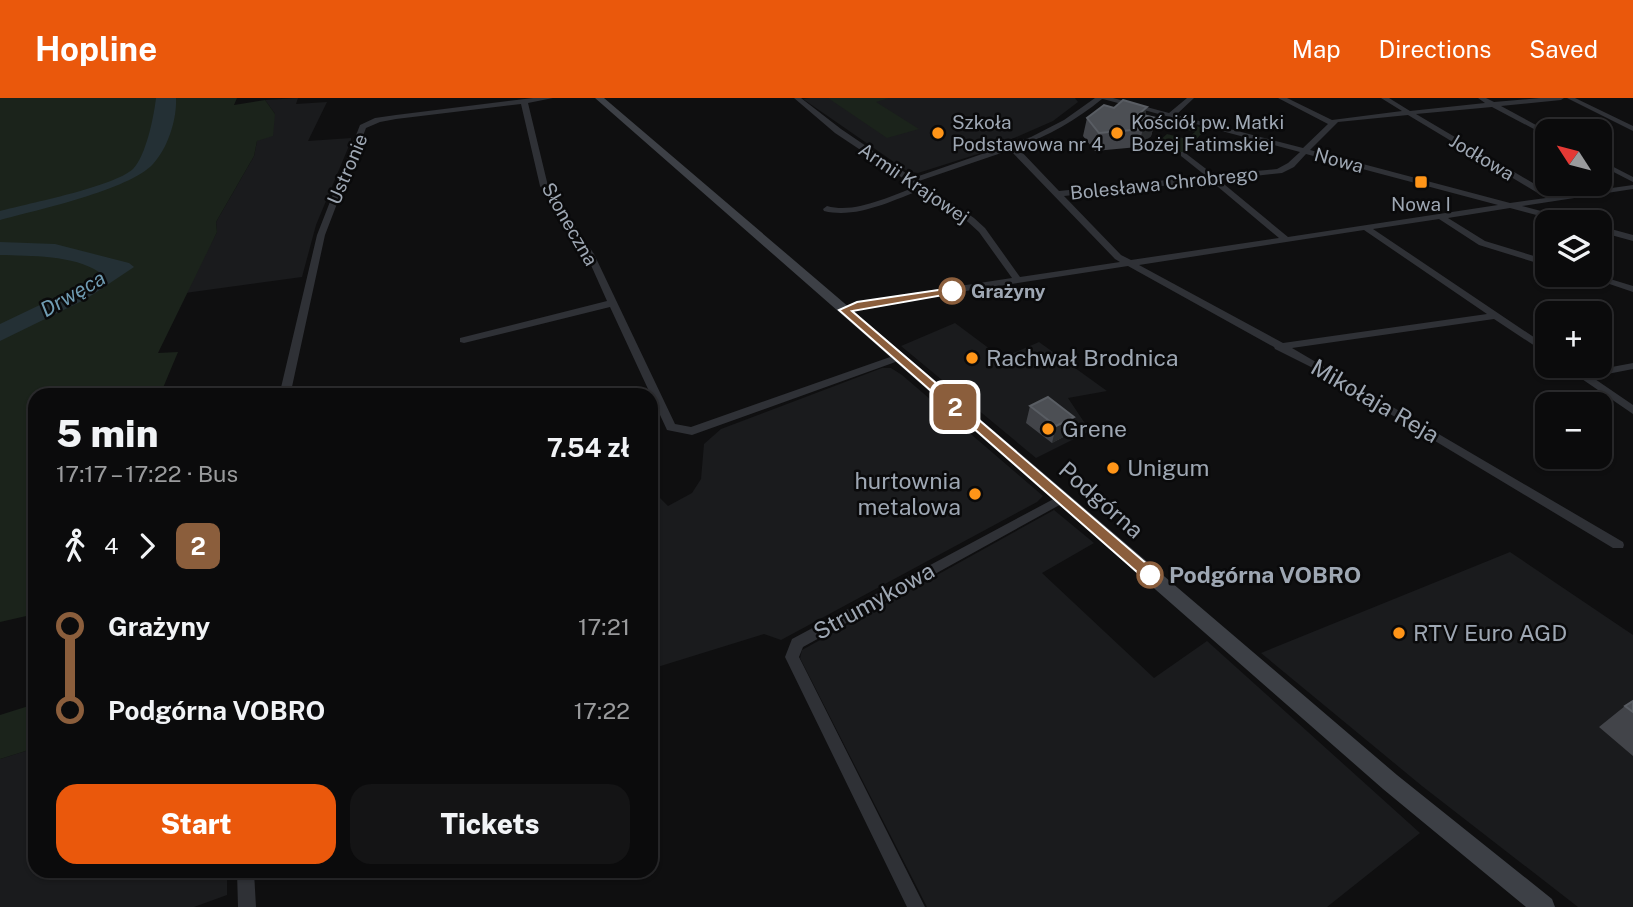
<!DOCTYPE html>
<meta charset="utf-8">
<style>
body{margin:0;font-family:"Public Sans",sans-serif;background:#141415;color:#f1f3f6;height:100vh;display:flex;flex-direction:column;font-size:26px;white-space:nowrap}
*{box-sizing:border-box;margin:0}
p{font-size:23px;color:#9a9b9d}
.icon{flex:none;width:38px;height:38px;fill:none;stroke:currentColor;stroke-width:2;stroke-linecap:round;stroke-linejoin:round}
.map{position:relative;flex:1;overflow:hidden}
.side{position:absolute;left:28px;top:290px;width:630px;height:490px;display:flex;flex-direction:column;background:#0b0b0c;border-radius:21px;box-shadow:0 2px 5px #0004,0 0 0 2px #2b2b2d}
.side>*{flex:none}
.badge{padding:0 14px;border-radius:10px;font-size:24px;line-height:46px}
.needle{width:46px;rotate:306deg}
.fabs{position:absolute;left:1535px;top:21px;display:grid;gap:14px}
.fabs a{display:grid;place-items:center;width:77px;height:77px;border-radius:14px;background:#0b0b0c;box-shadow:0 2px 5px #0004,0 0 0 2px #2b2b2d;font-size:35px}
.map>.badge{position:absolute;translate:-50% -50%;box-shadow:0 0 0 4px #fff}
.legs{display:flex;align-items:center;gap:10px;height:77px;padding:0 28px;font-size:23px}
.legs p{margin-inline-start:auto}
.headline{display:flex;align-items:center;justify-content:space-between;height:119px;padding:0 28px}
h1{font-size:38px;font-weight:800;line-height:52px}
.cta{display:flex;gap:14px;margin-top:auto;padding:14px 28px}
.cta a{flex:1;height:80px;border-radius:21px;background:#ea580c;color:#fff;font-size:28px;font-weight:800;line-height:80px;text-align:center}
.cta a+a{background:#141415;color:#f1f3f6}
ul{padding:0 28px;list-style:none}
li{display:flex;align-items:center;gap:24px;height:84px;font-size:26px}
li i{display:grid;place-items:center;width:10px;height:100%;margin:0 9px;background:currentColor}
li i::after{content:'';width:18px;height:18px;margin:-9px;border:5px solid;border-radius:50%;background:#0b0b0c}
li p{margin-inline-start:auto}
li:first-child i{background:linear-gradient(#0000 50%,currentColor 0)}
li:last-child i{background:linear-gradient(currentColor 50%,#0000 0)}
header{display:flex;align-items:center;gap:42px;box-sizing:border-box;height:98px;padding:0 35px;background:#ea580c;color:#fff}
header strong{font-size:33px}
nav{display:flex;gap:38px;margin-inline-start:auto;font-size:24px}
.map>svg:first-child{display:block}
.built{fill:#1a1b1d}
.green{fill:#1b231b}
.water{fill:#243035}
.lines{fill:none;stroke-linecap:round;stroke-linejoin:round}
.minor{fill:#2f3136;fill-rule:evenodd}
.secondary{fill:#3d4046;fill-rule:evenodd}
.wall{fill:#424449}
.shaded-wall{fill:#292b2d}
.building{fill:#4c4f54;stroke:#595d63;stroke-width:2}
.line-1{fill:#8b5e3c;stroke:#fff;stroke-width:2}
.poi-dot{fill:#ff9518;stroke:#0a0a0b;stroke-width:2.5}
.stop-1-dot{fill:#fff;stroke:#8b5e3c;stroke-width:3.5}
.labels{text-anchor:middle;stroke-width:5;stroke-linejoin:round;paint-order:stroke}
.far-poi-label{font-size:19px;fill:#9ea7b3;stroke:#0a0a0b;text-anchor:start}
.far-street-label{font-size:19px;fill:#9ea7b3;stroke:#0a0a0b}
.far-stop-label{font-size:19px;font-weight:bold;fill:#9ea7b3;stroke:#0a0a0b;text-anchor:start}
.far-water-label{font-size:21px;font-style:italic;fill:#709cb3;stroke:#0a0a0b}
.poi-label{font-size:23px;fill:#9ea7b3;stroke:#0a0a0b;text-anchor:start}
.street-label{font-size:23px;fill:#9ea7b3;stroke:#0a0a0b}
.stop-label{font-size:23px;font-weight:bold;fill:#9ea7b3;stroke:#0a0a0b;text-anchor:start}
</style>
<header>
<strong>Hopline</strong>
<nav><a>Map</a><a>Directions</a><a>Saved</a></nav>
</header>
<div class="map">
<svg width="1633" height="809" viewBox="0 0 1633 809">
<rect width="100%" height="100%" fill="#0f0f10"/>
<path class="built" d="M 298,0 L 296,6 L 327,4 L 308,43 L 351,40 L 351,43 L 316,127 L 302,179 L 185,195 L 217,134 L 216,124 L 254,58 L 257,43 L 275,16 L 265,2 Z
M 810,0 L 1075,0 L 1078,4 L 1053,23 L 998,47 L 1000,49 L 918,75 L 907,73 L 803,1 Z
M 955,225 L 1002,260 L 1039,244 L 1107,293 L 1068,300 L 1090,333 L 1036,360 L 901,248 Z
M 882,270 L 891,270 L 902,277 L 1043,398 L 1037,404 L 781,542 L 764,536 L 651,571 L 651,397 L 659,399 L 668,408 L 692,395 L 701,381 L 704,346 L 721,331 Z
M 1054,412 L 1094,445 L 1042,475 L 1154,580 L 1207,543 L 1420,735 L 1327,809 L 927,809 L 800,560 L 802,552 Z
M 1510,454 L 1633,537 L 1633,809 L 1578,809 L 1422,688 L 1261,555 Z
M 35,650 L 35,774 L 227,774 L 227,797 L 194,809 L 0,809 L 0,661 Z"/>
<path class="green" d="M 0,0 L 237,0 L 234,7 L 265,2 L 275,16 L 273,38 L 257,43 L 254,58 L 216,124 L 217,134 L 158,255 L 178,254 L 160,297 L 35,298 L 35,516 L 0,524 Z
M 828,0 L 889,0 L 876,4 L 919,31 L 887,40 Z
M 1171,21 L 1206,31 L 1184,54 L 1168,55 L 1158,48 L 1161,45 L 1158,44 L 1167,36 L 1187,41 L 1195,34 L 1166,26 Z
M 35,606 L 35,650 L 0,661 L 0,617 Z"/>
<path class="water" d="M 156,0 L 176,0 C 177,21 168,50 153,66 C 129,92 37,112 0,122 L 0,113 C 30,105 113,89 133,71 C 146,58 154,18 156,0 Z
M 0,144 L 55,146 L 129,165 L 134,169 L 86,201 L 0,243 L 0,226 L 90,183 L 99,174 C 74,157 30,158 0,157 Z"/>
<g class="lines">
<path class="minor" d="M 533,0 L 553,0 L 528,5 L 548,88 L 594,156 L 675,326 L 691,329 L 893,258 L 901,258 L 901,262 L 692,337 L 667,332 L 610,209 L 464,245 L 460,244 L 460,240 L 607,203 L 586,156 L 540,88 L 521,6 L 396,21 L 380,24 L 366,30 L 325,137 L 290,298 L 279,298 L 317,137 L 360,27 L 375,20 L 396,17 Z
M 794,0 L 801,0 L 841,31 L 913,80 L 1031,39 L 1064,22 L 1095,0 L 1113,0 L 1169,15 L 1187,0 L 1194,0 L 1176,17 L 1303,50 L 1328,26 L 1278,0 L 1287,0 L 1332,22 L 1402,13 L 1381,0 L 1389,0 L 1410,13 L 1485,5 L 1478,0 L 1486,0 L 1494,4 L 1540,0 L 1564,0 L 1561,2 L 1501,8 L 1547,33 L 1547,38 L 1492,9 L 1416,16 L 1555,98 L 1633,87 L 1633,91 L 1522,108 L 1575,122 L 1576,124 L 1563,124 L 1510,110 L 1448,120 L 1485,143 L 1547,162 L 1547,168 L 1479,147 L 1439,121 L 1373,131 L 1547,248 L 1547,256 L 1494,221 L 1292,250 L 1623,444 L 1624,447 L 1623,450 L 1613,450 L 1317,272 L 1275,251 L 1274,249 L 1128,168 L 881,206 L 841,214 L 841,210 L 881,200 L 1012,180 L 979,134 L 968,124 L 921,92 C 891,103 856,121 824,113 L 823,111 L 827,108 C 856,116 889,98 916,89 L 835,35 ZM 1102,1 L 1103,1 L 1300,54 L 1288,65 L 1277,71 L 1214,77 L 1184,54 L 1181,54 L 1181,58 L 1206,78 L 1059,93 L 1017,49 C 1049,38 1076,22 1102,1 ZM 1408,17 L 1546,100 L 1510,105 L 1310,52 L 1338,24 ZM 1010,52 L 1115,161 L 1120,164 L 1020,179 L 985,130 L 974,120 L 919,83 ZM 1306,56 L 1498,107 L 1288,139 L 1219,82 L 1282,75 L 1294,69 ZM 1211,83 L 1279,140 L 1131,162 L 1121,157 L 1064,98 ZM 1364,132 L 1487,216 L 1283,245 L 1139,167 Z
M 1567,0 L 1575,0 L 1633,28 L 1633,33 Z
M 1600,62 L 1633,79 L 1633,84 L 1600,67 Z
M 1600,128 L 1633,137 L 1633,143 L 1600,134 Z
M 1583,177 L 1597,177 L 1633,188 L 1633,194 Z
M 1633,265 L 1633,271 L 1592,279 L 1633,307 L 1633,316 L 1563,268 L 1575,268 L 1585,274 Z
M 1061,397 L 1067,401 L 1065,404 L 803,549 L 799,559 L 925,809 L 907,809 L 785,559 L 792,541 Z
M 237,774 L 254,774 L 256,809 L 238,809 Z"/>
<path class="secondary" d="M 595,0 L 604,0 L 1397,677 L 1552,801 L 1555,809 L 1526,809 L 1383,691 Z"/>
</g>
<path class="wall" d="M 1147,9 L 1145,17 L 1156,20 L 1151,38 L 1138,49 L 1095,53 L 1083,38 L 1087,20 L 1114,10 Z
M 1030,308 L 1069,336 L 1052,345 L 1026,325 Z
M 1633,603 L 1633,658 L 1599,629 L 1625,608 Z"/>
<path class="shaded-wall" d="M 1147,9 L 1143,26 L 1139,16 Z
M 1156,20 L 1151,38 L 1138,49 L 1143,31 Z
M 1074,319 L 1069,336 L 1052,345 L 1056,328 Z"/>
<path class="building" d="M 1123,2 L 1147,9 L 1139,16 L 1156,20 L 1143,31 L 1099,35 L 1087,20 L 1104,7 L 1114,10 Z
M 1048,299 L 1074,319 L 1056,328 L 1030,308 Z
M 1633,603 L 1633,614 L 1625,608 Z"/>
<path class="line-1" d="M 952,190 L 955,190 L 955,195 L 852,213 L 1155,473 L 1155,481 L 1145,481 L 839,212 L 857,204 Z"/>
<g class="poi-dot">
<circle cx="938" cy="35" r="7"/>
<circle cx="1117" cy="35" r="7"/>
<rect x="1414" y="77" width="14" height="14" rx="3.5"/>
<circle cx="972" cy="260" r="7"/>
<circle cx="1048" cy="331" r="7"/>
<circle cx="1113" cy="370" r="7"/>
<circle cx="975" cy="396" r="7"/>
<circle cx="1399" cy="535" r="7"/>
</g>
<g class="stop-1-dot">
<circle cx="952" cy="193" r="12"/>
<circle cx="1150" cy="477" r="12"/>
</g>
<g class="labels">
<g class="far-poi-label">
<text x="952" y="31">Szkoła<tspan x="952" dy="22">Podstawowa nr 4</tspan></text>
<text x="1131" y="31">Kościół pw. Matki<tspan x="1131" dy="22">Bożej Fatimskiej</tspan></text>
<text x="1421" y="113" text-anchor="middle">Nowa I</text>
</g>
<g class="far-street-label">
<text transform="translate(1482 59) rotate(31)" y="7">Jodłowa</text>
<text transform="translate(1339 62) rotate(15)" y="7">Nowa</text>
<text transform="translate(347 71) rotate(-67)" y="7">Ustronie</text>
<text transform="translate(914 85) rotate(34)" y="7">Armii Krajowej</text>
<text transform="translate(1164 85) rotate(-6)" y="7">Bolesława Chrobrego</text>
<text transform="translate(570 126) rotate(60)" y="7">Słoneczna</text>
</g>
<g class="far-stop-label">
<text x="971" y="200">Grażyny</text>
</g>
<g class="far-water-label">
<text transform="translate(73 196) rotate(-30)" y="7">Drwęca</text>
</g>
<g class="poi-label">
<text x="986" y="268">Rachwał Brodnica</text>
<text x="1062" y="339">Grene</text>
<text x="1127" y="378">Unigum</text>
<text x="961" y="391" text-anchor="end">hurtownia<tspan x="961" dy="26">metalowa</tspan></text>
<text x="1413" y="543">RTV Euro AGD</text>
</g>
<g class="street-label">
<text transform="translate(1375 303) rotate(30)" y="8">Mikołaja Reja</text>
<text transform="translate(1101 402) rotate(41)" y="8">Podgórna</text>
<text transform="translate(874 503) rotate(-29)" y="8">Strumykowa</text>
</g>
<g class="stop-label">
<text x="1169" y="485">Podgórna VOBRO</text>
</g>
</g>
</svg>
<div class="fabs">
<a><svg class="needle" viewBox="-14 -14 28 28"><path d="M0-13l5 13h-10z" fill="#e53935"/><path d="M0 13l5-13h-10z" fill="#9a9b9d"/></svg></a>
<a><svg class="icon" aria-label="layers" viewBox="0 0 24 24"><path d="M12 4l9 5-9 5-9-5zM3 14l9 5 9-5"/></svg></a>
<a>+</a>
<a>−</a>
</div>
<b class="badge" style="left:955px;top:309px;background:#8b5e3c;color:#fff">2</b>
<section class="side">
<div class="headline"><div><h1>5 min</h1><p>17:17 – 17:22 · Bus</p></div><b>7.54 zł</b></div>
<div class="legs"><svg class="icon" aria-label="walk" viewBox="0 0 24 24"><circle cx="13" cy="4" r="2"/><path d="M13 8l-2 6 4 7M11 14l-3 7M7 12l3-4h3l4 4"/></svg>4<svg class="icon" aria-label="forward" viewBox="0 0 24 24"><path d="M9 5l7 7-7 7"/></svg><b class="badge" style="background:#8b5e3c;color:#fff">2</b></div>
<ul>
<li><i style="color:#8b5e3c"></i><b>Grażyny</b><p>17:21</p></li>
<li><i style="color:#8b5e3c"></i><b>Podgórna VOBRO</b><p>17:22</p></li>
</ul>
<div class="cta"><a>Start</a><a>Tickets</a></div>
</section>
</div>
